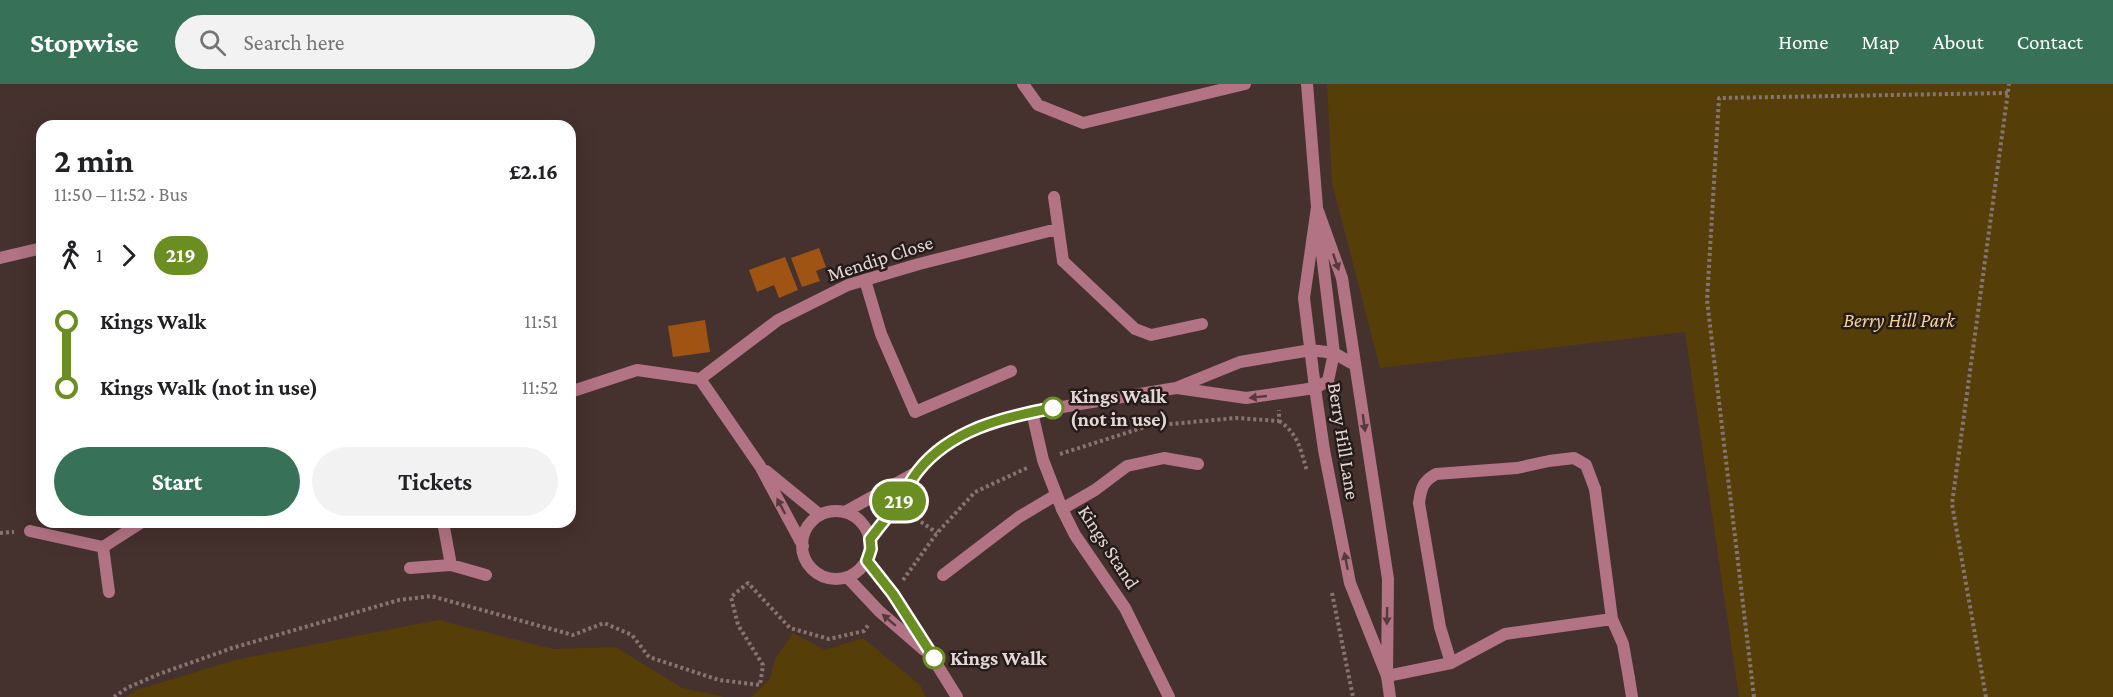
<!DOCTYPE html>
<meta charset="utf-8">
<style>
body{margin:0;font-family:"Crimson Pro",serif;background:#f2f2f2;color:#202124;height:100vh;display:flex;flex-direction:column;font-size:22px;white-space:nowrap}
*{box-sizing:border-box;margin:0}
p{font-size:20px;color:#757577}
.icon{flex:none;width:33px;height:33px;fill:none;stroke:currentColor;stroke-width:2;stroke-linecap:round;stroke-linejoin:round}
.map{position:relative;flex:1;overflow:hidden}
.drawer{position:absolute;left:36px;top:36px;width:540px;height:408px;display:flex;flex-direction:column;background:#fff;border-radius:18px;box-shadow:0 6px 24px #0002}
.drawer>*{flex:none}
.badge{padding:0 12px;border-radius:20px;font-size:21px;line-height:39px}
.map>.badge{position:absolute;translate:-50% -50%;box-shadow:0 0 0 3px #fff}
.legs{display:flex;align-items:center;gap:9px;height:66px;padding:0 18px;font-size:20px}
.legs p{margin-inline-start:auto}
.overview{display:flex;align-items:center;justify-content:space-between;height:102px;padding:0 18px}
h1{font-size:33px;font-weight:700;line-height:45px}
.primary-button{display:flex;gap:12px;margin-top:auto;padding:12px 18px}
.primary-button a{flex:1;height:69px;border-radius:36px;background:#367158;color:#fff;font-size:24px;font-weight:700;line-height:69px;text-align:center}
.primary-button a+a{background:#f2f2f2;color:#202124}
ul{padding:0 18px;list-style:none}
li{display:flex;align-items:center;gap:21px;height:66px;font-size:22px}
li i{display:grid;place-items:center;width:9px;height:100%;margin:0 8px;background:currentColor}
li i::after{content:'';width:15px;height:15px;margin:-8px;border:4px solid;border-radius:50%;background:#fff}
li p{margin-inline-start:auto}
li:first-child i{background:linear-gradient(#0000 50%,currentColor 0)}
li:last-child i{background:linear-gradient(currentColor 50%,#0000 0)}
header{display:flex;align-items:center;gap:36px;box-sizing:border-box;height:84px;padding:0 30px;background:#367158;color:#fff}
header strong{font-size:28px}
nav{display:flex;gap:33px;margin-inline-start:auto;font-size:21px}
.search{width:420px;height:54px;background:#f2f2f2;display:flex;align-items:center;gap:15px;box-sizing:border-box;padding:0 21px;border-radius:33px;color:#757577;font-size:22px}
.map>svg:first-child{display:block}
.green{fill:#563e09}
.building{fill:#9f5414}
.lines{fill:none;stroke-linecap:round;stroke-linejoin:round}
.path{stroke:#867472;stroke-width:4;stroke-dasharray:3 3;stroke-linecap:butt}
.service{stroke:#b27384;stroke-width:12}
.minor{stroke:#b27384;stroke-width:12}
.tertiary{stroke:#b27384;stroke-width:12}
.oneway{fill:#563a3f}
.line-1-casing{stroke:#fff;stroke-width:14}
.line-1{stroke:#6b8e23;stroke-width:9}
.stop-1-dot{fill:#fff;stroke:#6b8e23;stroke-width:3}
.labels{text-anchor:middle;stroke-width:5;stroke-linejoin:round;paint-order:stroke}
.street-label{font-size:20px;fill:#e5d7d5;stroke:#251c1a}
.park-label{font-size:20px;font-style:italic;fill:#f7d393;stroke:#251c1a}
.stop-label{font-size:20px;font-weight:bold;fill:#e5d7d5;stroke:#251c1a;text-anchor:start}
</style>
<header>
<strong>Stopwise</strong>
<div class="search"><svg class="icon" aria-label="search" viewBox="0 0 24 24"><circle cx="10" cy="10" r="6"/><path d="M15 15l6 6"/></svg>Search here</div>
<nav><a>Home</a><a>Map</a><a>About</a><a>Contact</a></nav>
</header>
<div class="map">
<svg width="2113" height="613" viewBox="0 0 2113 613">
<rect width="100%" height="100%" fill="#45312e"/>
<path class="green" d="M 1327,0 L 2113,0 L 2113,613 L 1739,613 L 1685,248 L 1380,284 L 1332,99 Z
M 438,536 L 553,565 L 616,563 L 682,604 L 725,613 L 126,613 L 137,606 L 235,576 Z
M 793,549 L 825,566 L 863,554 L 920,601 L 926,613 L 751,613 L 770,595 L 775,575 Z"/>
<path class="building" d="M 819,164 L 826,183 L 816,187 L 820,197 L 802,203 L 791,174 Z
M 785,173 L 798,206 L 779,214 L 774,201 L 757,208 L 749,186 Z
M 705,236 L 710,268 L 673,273 L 668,242 Z"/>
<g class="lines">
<path class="path" d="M 1279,337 C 1298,349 1301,367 1307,387
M 1060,370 L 1148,342 L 1236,334 L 1279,337 L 1279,326
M 911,431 L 937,449
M 0,449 L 14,448
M 903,496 L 937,449 L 975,408 L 1029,383
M 1332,509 L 1353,613
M 114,613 L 127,604 L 159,590 L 232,564 L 399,516 L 431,512 L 573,551 L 604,539 L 632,551 L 649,573 L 719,596 L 760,601 L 763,581 L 738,541 L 731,513 L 748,499 L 790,544 L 829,555 L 864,547 L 869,540
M 1754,613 L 1707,216 L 1719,14 L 2008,9
M 1986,613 L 1952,420 L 2009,0"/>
<path class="service" d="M 1063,177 L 1135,245 L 1151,251 L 1202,240
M 865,196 L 881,250 L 915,328 L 1011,287
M 1062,425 L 1095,406 L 1127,382 L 1164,374 L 1198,380
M 943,491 L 1019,433 L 1056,411
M 1451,579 L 1440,543 L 1419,419 C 1421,404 1423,397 1436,390 L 1517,384 L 1549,377 L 1574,374 L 1586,381 L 1595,405
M 1629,594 L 1632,613"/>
<path class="minor" d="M 1023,0 L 1038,21 L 1083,39 L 1245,0
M 1054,113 L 1063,177
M 0,174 L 42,164
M 700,295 L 778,236 L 848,201 L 919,180 L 1057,145
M 1177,304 L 1246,314 L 1315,304
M 570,308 L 637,286 L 700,295 L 760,382 L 803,462
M 1032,328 L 1043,376 L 1062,425 L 1075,451 L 1125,524 L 1169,613
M 766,387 L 820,431
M802 461a34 34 0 1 1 68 0a34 34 0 1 1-68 0Z
M 845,428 L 915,389
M 443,438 L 451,481
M 30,447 L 103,463 L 142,438
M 870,455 L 897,420 L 918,387 L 940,364 L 977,343 L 1032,328 L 1176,304 L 1240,278 L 1311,266
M 103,463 L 109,508
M 867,477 L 893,510 L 957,613
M 410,484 L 451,481 L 486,491
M 848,494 L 879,527 L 924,566
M 1612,535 L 1623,560 L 1629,594
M 1387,592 L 1451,579 L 1505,550 L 1612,535 L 1595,405"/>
<path class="tertiary" d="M 1307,0 L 1317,123 L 1304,214 L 1315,304 L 1324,366 L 1350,499 L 1387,592
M 1318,127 L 1342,194 L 1388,495 L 1387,592 L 1390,613
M 1311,266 L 1334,269 L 1355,281
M 1315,304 L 1328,297 L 1334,269 L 1319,145"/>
</g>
<defs><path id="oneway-solid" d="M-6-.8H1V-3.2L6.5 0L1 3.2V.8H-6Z" transform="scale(1.5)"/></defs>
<g class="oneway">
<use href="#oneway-solid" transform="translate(1336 178) rotate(71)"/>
<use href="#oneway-solid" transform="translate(1258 313) rotate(174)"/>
<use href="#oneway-solid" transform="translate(1364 339) rotate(82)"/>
<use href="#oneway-solid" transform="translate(781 422) rotate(-118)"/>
<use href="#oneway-solid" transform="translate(1346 477) rotate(-101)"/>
<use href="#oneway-solid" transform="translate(1387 532) rotate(91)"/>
<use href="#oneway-solid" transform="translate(889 536) rotate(-139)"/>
</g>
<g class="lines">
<g class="line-1-casing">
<path id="line-1" d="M 934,574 L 893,510 L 867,477 L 871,465 L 870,455 C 879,443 889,431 898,419 C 905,408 910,397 918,387 C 950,346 1004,333 1053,324"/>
</g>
<use href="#line-1" class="line-1"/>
</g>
<g class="stop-1-dot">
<circle cx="1053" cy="324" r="10"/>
<circle cx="934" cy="574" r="10"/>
</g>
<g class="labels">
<g class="street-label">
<text transform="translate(880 174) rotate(-18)" y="7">Mendip Close</text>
<text transform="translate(1344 357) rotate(81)" y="7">Berry Hill Lane</text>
<text transform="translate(1109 463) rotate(57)" y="7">Kings Stand</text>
</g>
<g class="park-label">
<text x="1899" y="243">Berry Hill Park</text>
</g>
<g class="stop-label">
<text x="1070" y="319">Kings Walk<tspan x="1070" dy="23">(not in use)</tspan></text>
<text x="950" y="581">Kings Walk</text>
</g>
</g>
</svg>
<b class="badge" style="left:899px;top:417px;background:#6b8e23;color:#fff">219</b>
<section class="drawer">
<div class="overview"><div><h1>2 min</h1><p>11:50 – 11:52 · Bus</p></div><b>£2.16</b></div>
<div class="legs"><svg class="icon" aria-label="walk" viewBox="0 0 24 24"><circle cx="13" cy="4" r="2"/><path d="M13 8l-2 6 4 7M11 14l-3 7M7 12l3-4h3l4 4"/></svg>1<svg class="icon" aria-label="forward" viewBox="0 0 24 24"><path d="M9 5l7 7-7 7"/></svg><b class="badge" style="background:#6b8e23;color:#fff">219</b></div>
<ul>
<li><i style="color:#6b8e23"></i><b>Kings Walk</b><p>11:51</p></li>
<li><i style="color:#6b8e23"></i><b>Kings Walk (not in use)</b><p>11:52</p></li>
</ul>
<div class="primary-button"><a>Start</a><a>Tickets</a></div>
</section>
</div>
